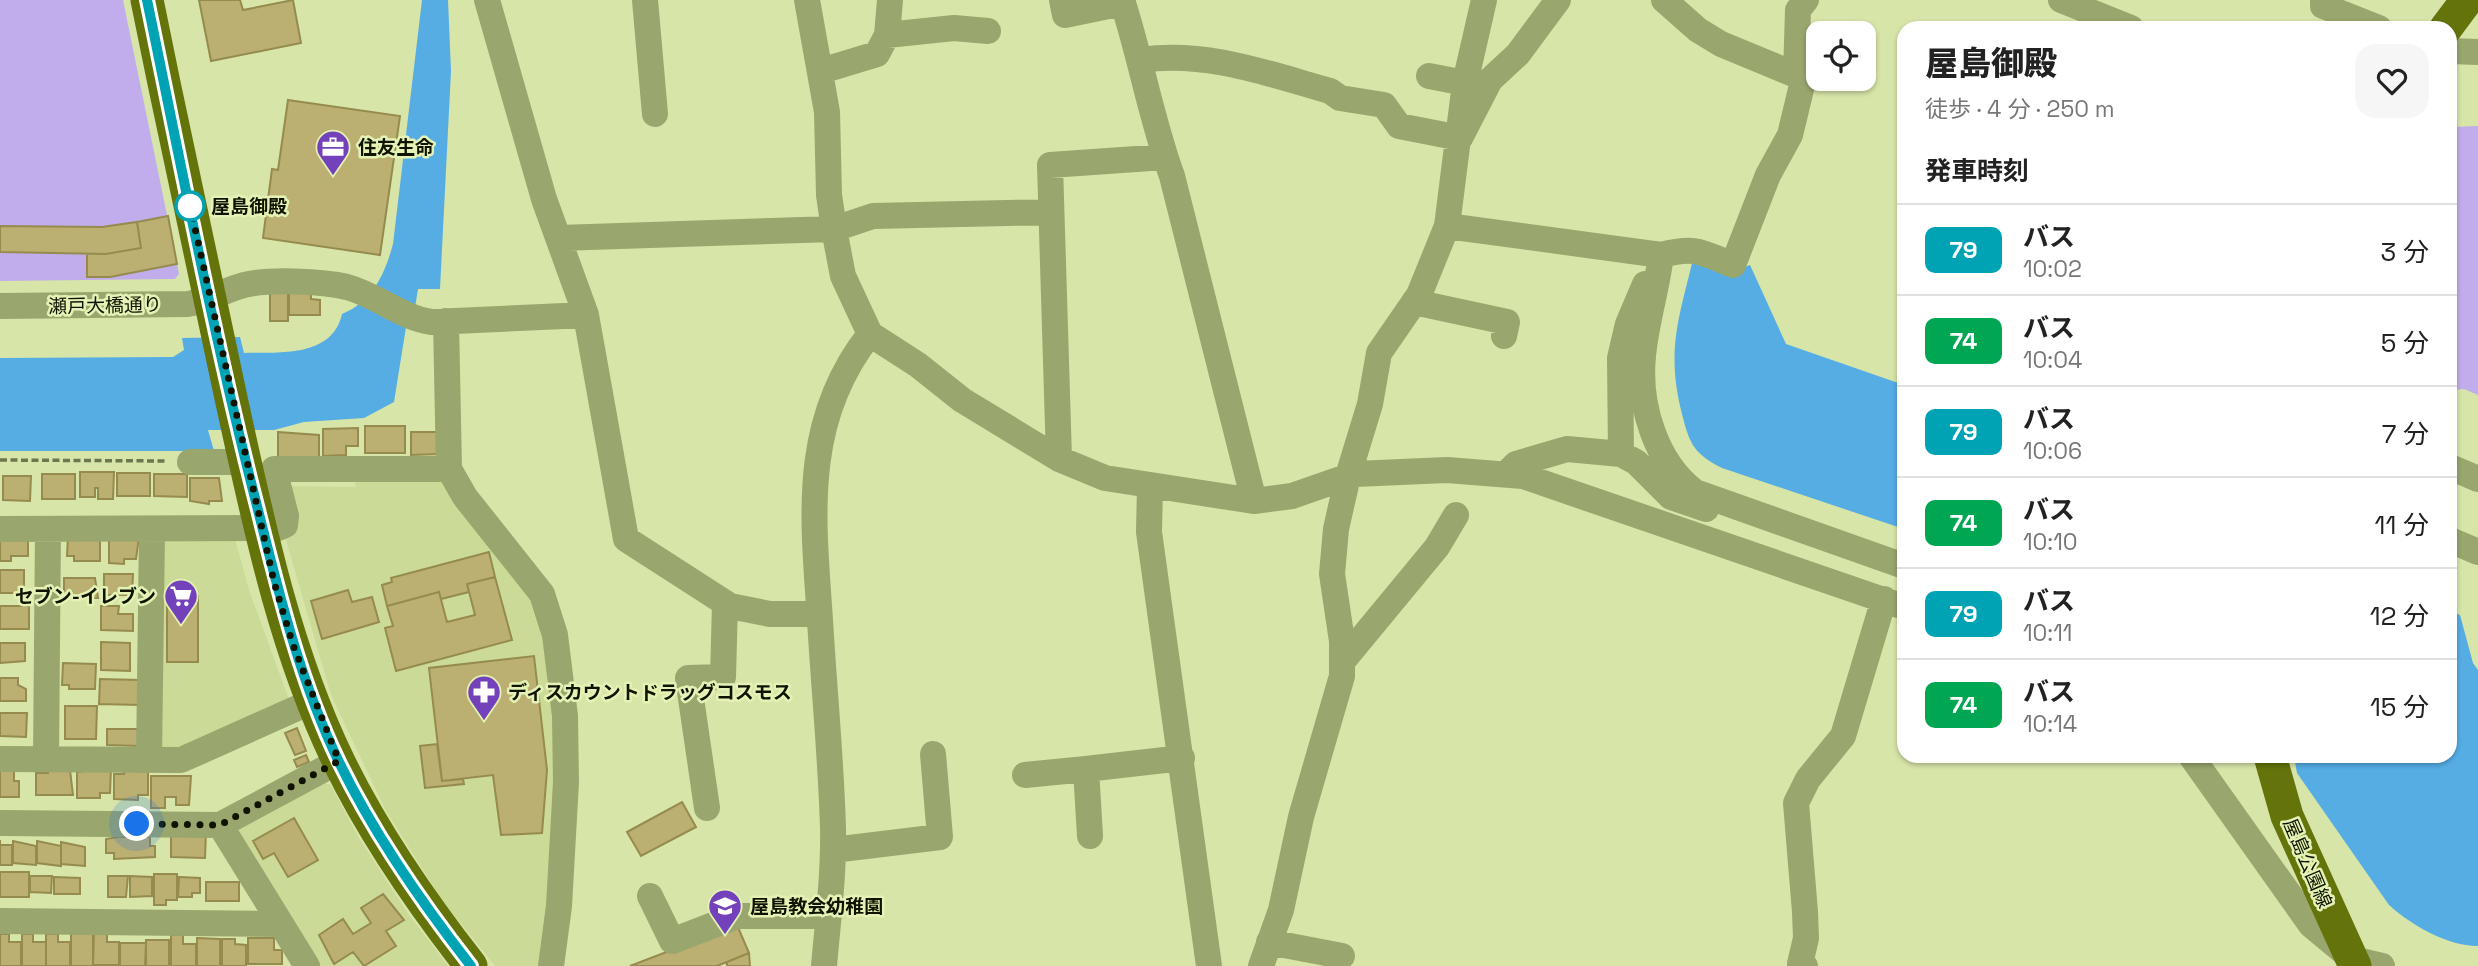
<!DOCTYPE html>
<html lang="ja">
<meta charset="utf-8">
<style>
body{margin:0;font-family:"Space Grotesk","Noto Sans JP",sans-serif;background:#f6f6f6;color:#222;height:100vh;display:flex;flex-direction:column;font-size:26px;white-space:nowrap}
*{box-sizing:border-box;margin:0}
p{font-size:23px;color:#767676}
.icon{flex:none;width:38px;height:38px;fill:none;stroke:currentColor;stroke-width:2;stroke-linecap:round;stroke-linejoin:round}
.map{position:relative;flex:1;overflow:hidden}
.side{position:absolute;left:1897px;top:21px;width:560px;height:742px;display:flex;flex-direction:column;background:#fff;border-radius:21px;box-shadow:0 2px 5px #0004}
.side>*{flex:none}
.badge{padding:0 14px;border-radius:10px;font-size:24px;line-height:46px}
.fabs{position:absolute;left:1806px;top:21px;display:grid;gap:14px}
.fabs a{display:grid;place-items:center;width:70px;height:70px;border-radius:14px;background:#fff;box-shadow:0 2px 5px #0004;font-size:35px}
.you{position:absolute;width:35px;height:35px;margin:-18px;border:5px solid #fff;border-radius:50%;background:#1a73e8;box-shadow:0 0 0 10px #1a73e833}
.map>.badge{position:absolute;translate:-50% -50%;box-shadow:0 0 0 4px #fff}
h2{padding:0 28px;font-size:26px;line-height:63px}
.round{display:grid;place-items:center;flex:none;width:74px;height:74px;border-radius:21px;background:#f6f6f6}
.head{display:flex;align-items:center;justify-content:space-between;height:119px;padding:0 28px}
h1{font-size:33px;font-weight:800;line-height:52px}
ul{padding:0;list-style:none}
li{display:flex;align-items:center;gap:21px;height:91px;padding:0 28px;border-top:2px solid #e0e0e0}
li div{flex:1}
li b{display:block;font-size:26px}
li em{font-style:normal}
li .badge{min-width:77px;font-weight:700;text-align:center}
.map>svg:first-child{display:block}
.built{fill:#cbdb97}
.green{fill:#c1adeb}
.water{fill:#55ade4}
.building{fill:#bbaf72;stroke:#968b4e;stroke-width:2}
.lines{fill:none;stroke-linecap:round;stroke-linejoin:round}
.path{stroke:#6d764f;stroke-width:3.5;stroke-dasharray:7 3.5;stroke-linecap:butt}
.minor{stroke:#99a66d;stroke-width:26}
.major{stroke:#64740a;stroke-width:33}
.line-casing{stroke:#fff;stroke-width:16}
.line{stroke:#00a3b4;stroke-width:10}
.walk{stroke:#0f1300;stroke-width:7;stroke-dasharray:0 12.6}
.stop-dot{fill:#fff;stroke:#00a3b4;stroke-width:3.5}
.labels{text-anchor:middle;stroke-width:5;stroke-linejoin:round;paint-order:stroke}
.poi-label{font-size:19px;font-weight:bold;fill:#0f1300;stroke:#e4f3b5;text-anchor:start}
.stop-label{font-size:19px;font-weight:bold;fill:#0f1300;stroke:#e4f3b5;text-anchor:start}
.street-label{font-size:19px;fill:#0f1300;stroke:#e4f3b5}
</style>
<div class="map">
<svg width="2478" height="966" viewBox="0 0 2478 966">
<rect width="100%" height="100%" fill="#d7e5a8"/>
<path class="built" d="M 356,476 L 447,476 L 536,595 L 559,716 L 544,966 L 495,966 L 442,900 L 386,811 L 331,695 L 283,530 L 282,486 L 355,487 Z
M 170,535 L 234,535 L 249,590 L 291,705 L 166,752 L 159,744 L 162,543 Z
M 315,782 L 330,784 L 359,838 L 407,912 L 448,966 L 313,966 L 233,839 L 237,827 Z"/>
<path class="green" d="M 0,0 L 123,0 L 177,264 L 179,274 L 175,279 L 0,281 Z
M 2478,126 L 2478,395 L 2464,389 L 2450,390 L 2450,127 Z"/>
<path class="water" d="M 422,0 L 448,0 L 451,71 L 440,289 L 418,289 L 414,314 L 406,327 L 394,402 L 364,418 L 304,422 L 274,430 L 208,430 L 214,451 L 0,451 L 0,358 L 173,357 L 184,350 L 182,338 L 240,337 L 244,353 C 279,352 332,358 342,314 C 372,302 385,274 393,244 Z
M 1694,255 L 1732,272 L 1750,265 L 1786,344 L 1904,385 L 1904,529 L 1722,468 C 1692,453 1689,442 1681,410 C 1666,348 1680,315 1694,255 Z
M 2450,611 L 2460,615 L 2473,663 L 2478,670 L 2478,946 C 2447,946 2411,925 2389,905 L 2297,773 L 2294,756 L 2450,756 Z"/>
<path class="building" d="M 199,0 L 240,0 L 243,10 L 293,0 L 301,43 L 211,61 Z
M 288,100 L 400,116 L 380,255 L 263,238 L 272,169 L 278,170 Z
M 168,216 L 177,264 L 110,277 L 87,277 L 87,254 L 106,254 L 141,248 L 137,222 Z
M 137,222 L 141,248 L 106,254 L 0,252 L 0,226 L 102,227 Z
M 270,292 L 288,292 L 288,321 L 270,321 Z
M 289,292 L 311,292 L 311,299 L 320,300 L 320,315 L 289,315 Z
M 365,426 L 405,426 L 405,453 L 365,453 Z
M 358,428 L 358,446 L 346,446 L 346,455 L 323,456 L 323,429 Z
M 278,432 L 319,435 L 319,458 L 278,459 Z
M 411,432 L 442,432 L 442,454 L 411,455 Z
M 80,472 L 114,472 L 113,499 L 98,499 L 98,488 L 95,488 L 95,497 L 80,497 Z
M 117,473 L 150,473 L 150,496 L 117,496 Z
M 42,474 L 75,474 L 75,499 L 42,499 Z
M 154,474 L 187,474 L 187,497 L 154,496 Z
M 3,476 L 31,476 L 30,501 L 3,500 Z
M 190,478 L 219,478 L 222,501 L 209,501 L 209,504 L 190,501 Z
M 28,535 L 28,556 L 11,556 L 11,561 L 0,561 L 0,541 Z
M 68,536 L 100,536 L 100,561 L 74,561 L 74,556 L 67,556 Z
M 109,537 L 139,537 L 136,559 L 124,559 L 124,564 L 109,563 Z
M 489,552 L 495,577 L 467,584 L 469,592 L 441,599 L 439,592 L 387,606 L 382,585 L 392,582 L 391,578 Z
M 0,570 L 24,570 L 24,593 L 0,593 Z
M 104,574 L 133,574 L 132,595 L 104,595 Z
M 495,577 L 512,640 L 396,671 L 385,628 L 393,626 L 387,606 L 439,592 L 447,622 L 475,615 L 467,584 Z
M 64,578 L 95,578 L 98,598 L 64,598 Z
M 348,590 L 352,602 L 372,597 L 379,622 L 322,639 L 311,601 Z
M 167,596 L 198,596 L 198,662 L 167,662 Z
M 0,606 L 29,606 L 29,629 L 0,629 Z
M 101,606 L 119,606 L 118,614 L 133,614 L 133,631 L 101,630 Z
M 101,642 L 130,643 L 130,671 L 101,670 Z
M 0,643 L 25,643 L 25,661 L 0,663 Z
M 534,656 L 547,770 L 542,833 L 501,835 L 493,775 L 442,781 L 429,668 Z
M 63,663 L 96,664 L 95,689 L 69,689 L 69,685 L 62,685 Z
M 0,678 L 18,678 L 18,685 L 26,689 L 26,701 L 0,701 Z
M 100,679 L 140,680 L 140,705 L 99,704 Z
M 65,706 L 97,706 L 96,739 L 65,739 Z
M 0,713 L 27,713 L 26,737 L 0,736 Z
M 297,728 L 306,751 L 295,755 L 285,733 Z
M 107,729 L 139,729 L 139,746 L 107,745 Z
M 437,744 L 442,781 L 463,779 L 464,784 L 425,788 L 420,746 Z
M 306,755 L 309,762 L 297,767 L 294,760 Z
M 111,768 L 110,793 L 100,793 L 100,798 L 77,798 L 77,772 Z
M 0,770 L 14,770 L 14,781 L 19,781 L 19,797 L 0,797 Z
M 48,770 L 70,770 L 73,795 L 36,795 L 36,773 L 48,773 Z
M 124,770 L 148,770 L 148,795 L 138,795 L 138,800 L 114,799 L 114,774 L 124,774 Z
M 151,776 L 191,776 L 189,805 L 176,805 L 176,797 L 165,797 L 165,808 L 151,808 Z
M 682,802 L 696,827 L 641,856 L 627,832 Z
M 294,818 L 318,860 L 288,877 L 274,853 L 263,859 L 253,841 Z
M 171,831 L 206,832 L 205,858 L 171,857 Z
M 118,837 L 150,837 L 150,846 L 155,846 L 155,857 L 114,859 L 114,853 L 106,853 L 106,839 Z
M 0,840 L 0,845 L 12,845 L 12,865 L 0,865 Z
M 13,841 L 36,846 L 36,865 L 13,863 Z
M 37,841 L 61,846 L 61,866 L 37,863 Z
M 61,842 L 85,847 L 85,866 L 61,864 Z
M 0,872 L 29,872 L 29,897 L 0,897 Z
M 154,874 L 177,874 L 177,900 L 166,900 L 166,905 L 154,905 Z
M 30,876 L 52,876 L 51,893 L 30,892 Z
M 108,876 L 128,876 L 126,897 L 108,897 Z
M 130,876 L 152,877 L 152,896 L 130,897 Z
M 54,877 L 80,878 L 80,894 L 54,894 Z
M 179,877 L 200,878 L 200,893 L 192,893 L 192,897 L 178,897 Z
M 206,882 L 239,882 L 239,901 L 206,901 Z
M 383,894 L 404,920 L 386,931 L 396,946 L 364,966 L 353,952 L 334,964 L 319,935 L 343,919 L 353,934 L 371,923 L 361,908 Z
M 737,925 L 749,953 L 717,966 L 630,966 Z
M 71,933 L 93,933 L 93,966 L 71,966 Z
M 94,933 L 107,933 L 107,942 L 119,942 L 119,965 L 93,965 Z
M 0,934 L 9,934 L 9,942 L 21,942 L 21,966 L 0,966 Z
M 22,934 L 33,934 L 33,942 L 46,942 L 46,966 L 22,966 Z
M 46,934 L 58,934 L 58,942 L 70,942 L 70,966 L 46,966 Z
M 171,935 L 183,935 L 183,944 L 196,944 L 196,966 L 171,966 Z
M 197,938 L 220,939 L 220,966 L 197,966 Z
M 248,938 L 274,938 L 274,950 L 282,950 L 282,964 L 248,964 Z
M 222,939 L 235,939 L 235,944 L 246,945 L 246,966 L 222,966 Z
M 146,940 L 169,940 L 169,966 L 146,966 Z
M 120,943 L 146,943 L 145,966 L 120,966 Z
M 749,953 L 750,966 L 727,966 L 727,962 Z"/>
<g class="lines">
<path class="path" d="M 0,460 L 167,461"/>
<path class="minor" d="M 487,0 L 544,199 L 586,315 L 626,539 L 730,606 L 770,614 L 819,614
M 645,0 L 655,114
M 807,0 L 827,112 L 829,195 L 834,229 L 843,276 L 870,334 L 918,365 L 962,400 L 1059,459 L 1105,478 L 1254,501 L 1292,496 L 1355,474 L 1447,470 L 1523,476 L 1904,607
M 1062,0 L 1065,15 L 1123,3
M 1122,0 C 1141,58 1151,119 1172,176 L 1254,501
M 2061,0 L 2131,28
M 2323,0 L 2323,6 L 2379,28
M 887,35 L 954,28 L 988,31
M 2450,51 L 2478,52
M 1141,60 C 1205,50 1269,74 1330,91 L 1340,98 L 1384,105 L 1399,126 L 1460,138 L 1490,80 L 1518,54 L 1558,0
M 821,71 L 877,54 L 887,35 L 890,0
M 1796,75 L 1798,10 L 1806,0
M 1429,76 L 1465,83
M 1447,226 L 1661,255 C 1696,246 1701,252 1733,265 L 1768,175 L 1790,135 L 1803,81 L 1796,75 L 1721,44 L 1698,30 L 1664,0
M 559,238 L 834,229 L 873,216 L 1051,212
M 1661,255 C 1657,289 1646,322 1643,356 C 1638,405 1656,463 1695,492 L 1904,566
M 1414,302 L 1507,322 L 1504,336
M 0,306 L 188,304 C 213,300 221,291 244,285 C 268,279 322,281 347,287 C 377,295 401,318 432,322 L 586,315
M 1621,454 L 1620,358 L 1628,324 L 1645,284
M 1059,459 L 1050,165 L 1165,157
M 190,462 L 245,462
M 2450,467 L 2478,479
M 449,469 L 465,497 L 542,594 L 555,635 L 565,716 L 566,782 L 559,906 L 551,966
M 1506,474 L 1516,464 L 1567,449 L 1621,454 L 1636,462 L 1671,497 L 1706,509
M 1150,486 L 1149,532 L 1209,966
M 0,529 L 278,528 L 285,525 L 286,516 L 274,469 L 449,469 L 446,321
M 2450,540 L 2478,552
M 1342,662 L 1437,547 L 1456,515
M 2191,756 L 2311,925 L 2352,959 L 2382,966
M 0,759 L 181,760 L 313,701
M 46,759 L 48,529
M 149,760 L 152,530
M 1025,775 L 1086,769
M 707,808 L 688,678 L 723,677 L 725,603
M 0,823 L 220,825 L 339,761
M 220,825 L 307,966
M 1090,836 L 1086,769 L 1182,758
M 833,850 L 940,837 L 933,754
M 650,896 L 672,941 L 737,916 L 828,916
M 0,921 L 278,924
M 1269,942 L 1342,956
M 824,966 C 828,920 834,874 833,828 C 831,758 824,689 820,620 C 813,517 801,421 870,334
M 1261,966 L 1281,910 L 1301,817 L 1342,676 L 1342,641 L 1332,574 L 1336,529 L 1348,476 L 1370,404 L 1379,353 L 1419,295 L 1447,226 L 1465,83 L 1484,0
M 1805,966 L 1800,964 L 1806,938 L 1805,912 L 1796,803 L 1808,779 L 1843,736 L 1884,599"/>
<path class="major" d="M 147,0 C 174,133 202,266 231,398 C 258,521 284,649 339,762 C 375,836 421,902 471,966
M 2446,28 L 2467,0
M 2270,756 L 2287,816 L 2355,966"/>
</g>
<g class="lines">
<g class="line-casing">
<path id="line" d="M 147,0 C 182,169 214,339 257,506 C 279,594 300,681 339,762 C 375,836 421,902 471,966"/>
</g>
<use href="#line" class="line"/>
<path class="walk" d="M 137,824 L 220,825 L 339,761 L 293,645 L 274,582 L 190,206"/>
</g>
<defs>
<g id="office-pin" transform="scale(1.75)"><path d="M0 17L-7.5 6A9.5 9.5 0 1 1 7.5 6Z" fill="#7341b9" stroke="#e4f3b5"/><path d="M-6-3h4V-5.5h4V-3h4V5H-6ZM-1-4.5V-3h2v-1.5ZM-6 0V1H6V0Z" fill="#fff"/></g>
<g id="supermarket-pin" transform="scale(1.75)"><path d="M0 17L-7.5 6A9.5 9.5 0 1 1 7.5 6Z" fill="#7341b9" stroke="#e4f3b5"/><path d="M-6-5.5h2.5l.6 2H6L4.5 2H-2.5L-4.4-4H-6ZM-1.5 3.2a1.3 1.3 0 1 0 .1 0ZM3 3.2a1.3 1.3 0 1 0 .1 0Z" fill="#fff"/></g>
<g id="pharmacy-pin" transform="scale(1.75)"><path d="M0 17L-7.5 6A9.5 9.5 0 1 1 7.5 6Z" fill="#7341b9" stroke="#e4f3b5"/><path d="M-2-6h4v4h4v4h-4v4h-4v-4h-4v-4h4Z" fill="#fff"/></g>
<g id="school-pin" transform="scale(1.75)"><path d="M0 17L-7.5 6A9.5 9.5 0 1 1 7.5 6Z" fill="#7341b9" stroke="#e4f3b5"/><path d="M0-5L7-2L0 1L-7-2ZM-4 1L0 2.5L4 1V4Q0 6-4 4Z" fill="#fff"/></g>
</defs>
<g fill-rule="evenodd">
<use href="#office-pin" x="333" y="147"/>
<use href="#supermarket-pin" x="181" y="596"/>
<use href="#pharmacy-pin" x="484" y="692"/>
<use href="#school-pin" x="725" y="906"/>
</g>
<circle class="stop-dot" cx="190" cy="206" r="14"/>
<g class="labels">
<g class="poi-label">
<text x="358" y="154">住友生命</text>
<text x="156" y="603" text-anchor="end">セブン-イレブン</text>
<text x="508" y="699">ディスカウントドラッグコスモス</text>
<text x="750" y="913">屋島教会幼稚園</text>
</g>
<g class="stop-label">
<text x="211" y="213">屋島御殿</text>
</g>
<g class="street-label">
<text transform="translate(105 305) rotate(-1)" y="7">瀬戸大橋通り</text>
<text transform="translate(2308 863) rotate(67)" y="7">屋島公園線</text>
</g>
</g>
</svg>
<div class="fabs">
<a><svg class="icon" aria-label="locate" viewBox="0 0 24 24"><circle cx="12" cy="12" r="6"/><path d="M12 2v4M12 18v4M2 12h4M18 12h4"/></svg></a>
</div>
<div class="you" style="left:137px;top:824px"></div>
<section class="side">
<div class="head"><div><h1>屋島御殿</h1><p>徒歩 · 4 分 · 250 m</p></div><a class="round"><svg class="icon" aria-label="heart" viewBox="0 0 24 24"><path d="M12 20l-8-8c-3-5 5-10 8-4 3-6 11-1 8 4z"/></svg></a></div>
<h2>発車時刻</h2>
<ul>
<li><span class="badge" style="background:#00a3b4;color:#fff">79</span><div><b>バス</b><p>10:02</p></div><em>3 分</em></li>
<li><span class="badge" style="background:#00a651;color:#fff">74</span><div><b>バス</b><p>10:04</p></div><em>5 分</em></li>
<li><span class="badge" style="background:#00a3b4;color:#fff">79</span><div><b>バス</b><p>10:06</p></div><em>7 分</em></li>
<li><span class="badge" style="background:#00a651;color:#fff">74</span><div><b>バス</b><p>10:10</p></div><em>11 分</em></li>
<li><span class="badge" style="background:#00a3b4;color:#fff">79</span><div><b>バス</b><p>10:11</p></div><em>12 分</em></li>
<li><span class="badge" style="background:#00a651;color:#fff">74</span><div><b>バス</b><p>10:14</p></div><em>15 分</em></li>
</ul>
</section>
</div>
